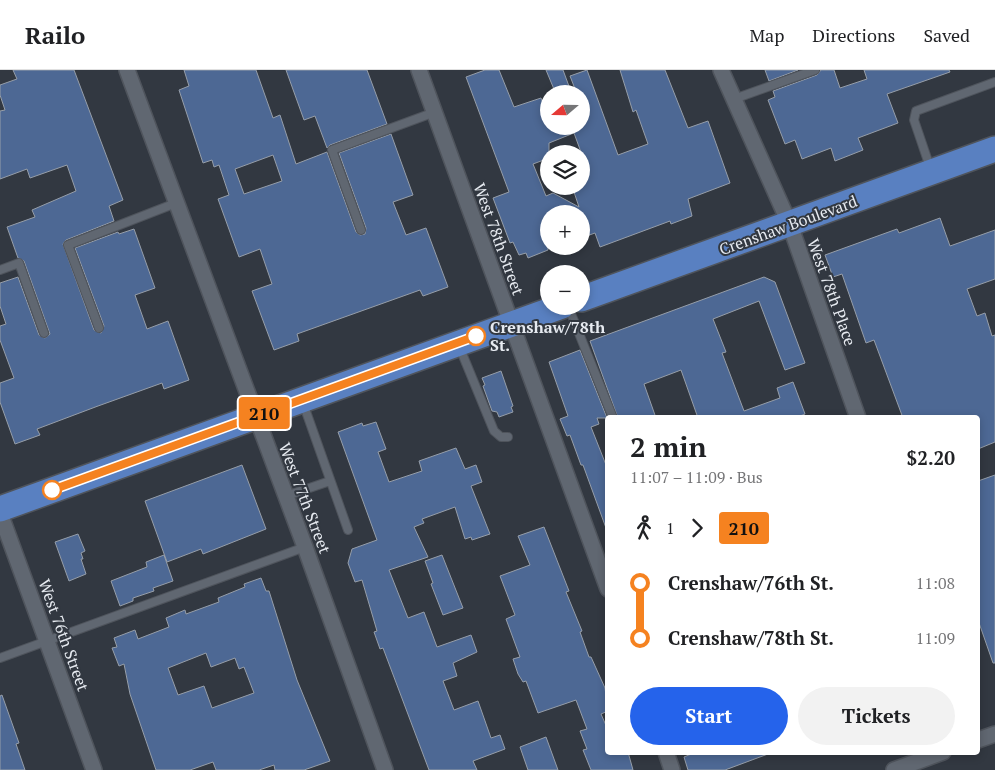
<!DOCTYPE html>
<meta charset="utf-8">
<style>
body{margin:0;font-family:"PT Serif",serif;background:#f2f2f2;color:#202124;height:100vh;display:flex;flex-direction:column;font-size:19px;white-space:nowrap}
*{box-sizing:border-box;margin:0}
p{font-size:16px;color:#757577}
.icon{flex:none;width:28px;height:28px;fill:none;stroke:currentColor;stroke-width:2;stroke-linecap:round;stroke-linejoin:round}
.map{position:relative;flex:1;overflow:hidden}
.sheet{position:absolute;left:605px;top:345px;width:375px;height:340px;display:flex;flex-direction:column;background:#fff;border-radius:5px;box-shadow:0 2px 8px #0003}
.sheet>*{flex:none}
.badge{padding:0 10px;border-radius:4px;font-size:18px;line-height:32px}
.needle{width:32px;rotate:250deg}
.tools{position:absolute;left:540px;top:15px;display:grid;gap:10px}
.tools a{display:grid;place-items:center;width:50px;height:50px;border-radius:50%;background:#fff;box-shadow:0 2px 8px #0003;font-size:25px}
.map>.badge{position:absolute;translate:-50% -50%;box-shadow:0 0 0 2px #fff}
.legs{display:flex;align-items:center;gap:8px;height:55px;padding:0 25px;font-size:16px}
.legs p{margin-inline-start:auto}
.overview{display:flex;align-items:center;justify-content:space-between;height:85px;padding:0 25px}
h1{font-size:28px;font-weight:800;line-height:38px}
.primary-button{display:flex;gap:10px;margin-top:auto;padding:10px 25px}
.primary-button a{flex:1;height:58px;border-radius:30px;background:#2563eb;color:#fff;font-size:20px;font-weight:800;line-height:58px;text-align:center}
.primary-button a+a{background:#f2f2f2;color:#202124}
ul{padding:0 25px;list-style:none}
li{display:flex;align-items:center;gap:18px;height:55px;font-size:19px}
li i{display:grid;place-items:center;width:8px;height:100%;margin:0 6px;background:currentColor}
li i::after{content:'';width:12px;height:12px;margin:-6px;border:4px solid;border-radius:50%;background:#fff}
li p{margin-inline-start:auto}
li:first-child i{background:linear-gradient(#0000 50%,currentColor 0)}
li:last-child i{background:linear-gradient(currentColor 50%,#0000 0)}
header{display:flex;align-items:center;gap:30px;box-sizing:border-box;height:70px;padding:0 25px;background:#fff;border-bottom:1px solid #e0e0e0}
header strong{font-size:24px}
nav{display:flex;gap:28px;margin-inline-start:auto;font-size:18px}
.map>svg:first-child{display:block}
.building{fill:#4d6894;stroke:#969ea9;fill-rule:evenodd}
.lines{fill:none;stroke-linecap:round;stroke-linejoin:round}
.lane-casing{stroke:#4f545c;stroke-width:10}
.street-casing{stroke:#4f545c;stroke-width:18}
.primary-casing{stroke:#4f545c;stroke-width:28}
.lane{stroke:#606771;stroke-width:8}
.street{stroke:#606771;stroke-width:15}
.primary{stroke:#5980c1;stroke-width:25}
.line-1-casing{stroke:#fff;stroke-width:11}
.line-1{stroke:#f58220;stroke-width:8}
.stop-1-dot{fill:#fff;stroke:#f58220;stroke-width:2.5}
.labels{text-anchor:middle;stroke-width:4;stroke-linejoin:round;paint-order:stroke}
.street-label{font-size:16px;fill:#e7ebf1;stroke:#323841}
.stop-label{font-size:16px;font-weight:bold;fill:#e7ebf1;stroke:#323841;text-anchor:start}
</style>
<header>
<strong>Railo</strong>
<nav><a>Map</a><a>Directions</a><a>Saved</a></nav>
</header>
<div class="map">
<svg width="995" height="700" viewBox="0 0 995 700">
<rect width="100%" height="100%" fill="#323841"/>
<path class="building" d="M 13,0 L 74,0 L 123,130 L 109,136 L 114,151 L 66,170 L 63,174 L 94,260 L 101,263 L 104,256 L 75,178 L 118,162 L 119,164 L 134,159 L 155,218 L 135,225 L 147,259 L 168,251 L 189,310 L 164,319 L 162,313 L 98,336 L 37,359 L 40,365 L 15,374 L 0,332 L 0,313 L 14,308 L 0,270 L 0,256 L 6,254 L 0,236 L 0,213 L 18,207 L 39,265 L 45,268 L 50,264 L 24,191 L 18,188 L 7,157 L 35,147 L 32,140 L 76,121 L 67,95 L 30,108 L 27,99 L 0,109 L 0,41 L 5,40 L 0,25 L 0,15 L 17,9 Z
M 184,0 L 256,0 L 273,48 L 280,45 L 296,94 L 327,82 L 356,162 L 360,165 L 365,164 L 366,158 L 339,83 L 391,64 L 413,125 L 393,132 L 406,165 L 426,158 L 448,217 L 423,226 L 420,220 L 297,264 L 299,271 L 274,280 L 252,221 L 272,214 L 260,179 L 239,187 L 218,129 L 229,125 L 219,95 L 214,97 L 212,90 L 203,93 L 179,20 L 189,16 ZM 273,85 L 282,111 L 244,124 L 235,99 Z
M 286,0 L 367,0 L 387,54 L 330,75 L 327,78 L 315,46 L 304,50 Z
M 485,0 L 499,0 L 514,37 L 541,28 L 549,46 L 549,56 L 581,56 L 581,24 L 577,24 L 570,6 L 587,0 L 618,85 L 648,74 L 636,40 L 633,42 L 620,0 L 665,0 L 688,58 L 708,51 L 730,113 L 688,129 L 692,146 L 671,154 L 670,151 L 600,177 L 595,163 L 581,168 L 581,144 L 549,144 L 548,180 L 528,188 L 526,183 L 519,185 L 513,172 L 510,173 L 493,128 L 509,122 L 466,7 ZM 574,63 L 582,85 L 581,116 L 572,116 L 579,137 L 553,123 L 546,126 L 533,94 L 549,88 L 549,73 Z
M 546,0 L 563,0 L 570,19 L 556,24 Z
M 765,0 L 798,0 L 769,11 Z
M 821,0 L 834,0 L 840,18 L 867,9 L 864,0 L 949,0 L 950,2 L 887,24 L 898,53 L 858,68 L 863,80 L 835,91 L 831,78 L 802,89 L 795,70 L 785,74 L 768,30 L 775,27 L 773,21 L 817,5 Z
M 940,148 L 950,176 L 995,160 L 995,209 L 967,219 L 977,246 L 985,243 L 992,266 L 995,265 L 995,372 L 978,379 L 978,348 L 903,348 L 874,270 L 866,273 L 842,204 L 833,207 L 825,185 L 897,159 L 899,163 Z
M 764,207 L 775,212 L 805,293 L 785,300 L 759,231 L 713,249 L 726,282 L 722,283 L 744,341 L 780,328 L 777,318 L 793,312 L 805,344 L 795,348 L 698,348 L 681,300 L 644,314 L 656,348 L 618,348 L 590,271 Z
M 580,280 L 607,348 L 597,348 L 599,354 L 591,357 L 608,400 L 608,457 L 606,458 L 583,395 L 581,395 L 570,365 L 567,366 L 560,349 L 568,346 L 549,292 Z
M 501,301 L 513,336 L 511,337 L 513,342 L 499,347 L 497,342 L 492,341 L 483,316 L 485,315 L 482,308 Z
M 376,352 L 386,379 L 378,382 L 389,412 L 422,401 L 419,391 L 456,378 L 465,399 L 476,395 L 482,412 L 471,416 L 490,464 L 472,470 L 471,467 L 465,469 L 455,437 L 422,449 L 424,453 L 414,457 L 428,487 L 389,500 L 408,548 L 424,542 L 437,577 L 471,565 L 477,582 L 453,593 L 457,606 L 443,611 L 454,640 L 478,631 L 491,668 L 500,665 L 505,679 L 473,691 L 477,700 L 429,700 L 383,578 L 380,579 L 374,562 L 377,561 L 362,510 L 355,512 L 348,493 L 352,479 L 377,470 L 338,362 L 362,353 L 363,356 Z
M 242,395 L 266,459 L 203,484 L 201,479 L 167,492 L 145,431 Z
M 995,405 L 995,593 L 993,593 L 978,550 L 978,411 Z
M 544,457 L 569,521 L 566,522 L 582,561 L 580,562 L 589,587 L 591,587 L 605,618 L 608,641 L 601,644 L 608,660 L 608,682 L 628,682 L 633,700 L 591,700 L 583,680 L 587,679 L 580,661 L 587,659 L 576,630 L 538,643 L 526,611 L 523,612 L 518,604 L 513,589 L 520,587 L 506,549 L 515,545 L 500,506 L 530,495 L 518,466 Z
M 78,464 L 85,481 L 81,483 L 83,489 L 81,489 L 86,504 L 69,511 L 55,472 Z
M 164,485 L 173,511 L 153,518 L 154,521 L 133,528 L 133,531 L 120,536 L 111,511 L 147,497 L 146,492 Z
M 442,485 L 463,538 L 443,545 L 431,514 L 433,513 L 425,491 Z
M 261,508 L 266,521 L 269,521 L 297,610 L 330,691 L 304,700 L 275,700 L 274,695 L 259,700 L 216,700 L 213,692 L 190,700 L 156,700 L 130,624 L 124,594 L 119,596 L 112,578 L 117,577 L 114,568 L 135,560 L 138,569 L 169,557 L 166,548 L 185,540 L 186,544 L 219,532 L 218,528 L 245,517 L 244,514 ZM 206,583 L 211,597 L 235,588 L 239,599 L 244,597 L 254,623 L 212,638 L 204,616 L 178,625 L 168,598 Z
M 2,625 L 19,673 L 16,674 L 25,700 L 0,700 L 0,626 Z
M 546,667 L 558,700 L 528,700 L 520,677 Z
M 696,682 L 768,682 L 768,684 L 725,700 L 688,700 L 684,687 Z"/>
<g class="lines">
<g class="lane-casing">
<path id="lane" d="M 734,29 L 815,0
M 931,100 L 914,50 L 916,41 L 995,12
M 361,160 L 332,80 L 435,42
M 0,200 L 19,193 L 44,263
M 568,236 L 613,348
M 99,258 L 68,175 L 176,133
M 459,276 L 494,361 L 501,367 L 508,367
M 303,333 L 348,460
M 286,426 L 330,411
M 0,588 L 305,477"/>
</g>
<g class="street-casing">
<path id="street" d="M 127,0 L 305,477 L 385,700
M 419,0 L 608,519
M 721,0 L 790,155 L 858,348
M 0,443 L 94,700
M 978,670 L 995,664
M 666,682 L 672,700
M 894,700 L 943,682"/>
</g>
<g class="primary-casing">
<path id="primary" d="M 581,229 L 995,79
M 0,439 L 562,236"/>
</g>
<use href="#lane" class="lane"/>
<use href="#street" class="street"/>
<use href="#primary" class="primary"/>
</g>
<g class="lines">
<g class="line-1-casing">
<path id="line-1" d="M 52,420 L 476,266"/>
</g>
<use href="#line-1" class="line-1"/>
</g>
<g class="stop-1-dot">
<circle cx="476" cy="266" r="9"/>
<circle cx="52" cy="420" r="9"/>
</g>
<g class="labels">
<g class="street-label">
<text transform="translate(788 155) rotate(-20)" y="6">Crenshaw Boulevard</text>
<text transform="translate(499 169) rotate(70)" y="6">West 78th Street</text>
<text transform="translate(832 222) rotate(70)" y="6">West 78th Place</text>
<text transform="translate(305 428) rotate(69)" y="6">West 77th Street</text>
<text transform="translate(64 565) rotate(70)" y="6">West 76th Street</text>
</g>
<g class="stop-label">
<text x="490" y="263">Crenshaw/78th<tspan x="490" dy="18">St.</tspan></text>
</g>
</g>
</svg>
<div class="tools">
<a><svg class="needle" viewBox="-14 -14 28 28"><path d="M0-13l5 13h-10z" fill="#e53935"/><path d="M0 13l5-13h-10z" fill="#757577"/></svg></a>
<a><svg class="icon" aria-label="layers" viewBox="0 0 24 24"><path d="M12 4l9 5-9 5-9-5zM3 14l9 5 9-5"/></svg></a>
<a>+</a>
<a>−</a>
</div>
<b class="badge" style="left:264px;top:343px;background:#f58220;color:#111">210</b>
<section class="sheet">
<div class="overview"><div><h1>2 min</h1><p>11:07 – 11:09 · Bus</p></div><b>$2.20</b></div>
<div class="legs"><svg class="icon" aria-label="walk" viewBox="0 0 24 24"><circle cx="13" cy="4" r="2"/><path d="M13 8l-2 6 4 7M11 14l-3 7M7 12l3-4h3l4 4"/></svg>1<svg class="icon" aria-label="forward" viewBox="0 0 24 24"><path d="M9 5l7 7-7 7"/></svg><b class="badge" style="background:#f58220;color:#111">210</b></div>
<ul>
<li><i style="color:#f58220"></i><b>Crenshaw/76th St.</b><p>11:08</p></li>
<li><i style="color:#f58220"></i><b>Crenshaw/78th St.</b><p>11:09</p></li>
</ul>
<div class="primary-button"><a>Start</a><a>Tickets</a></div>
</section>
</div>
